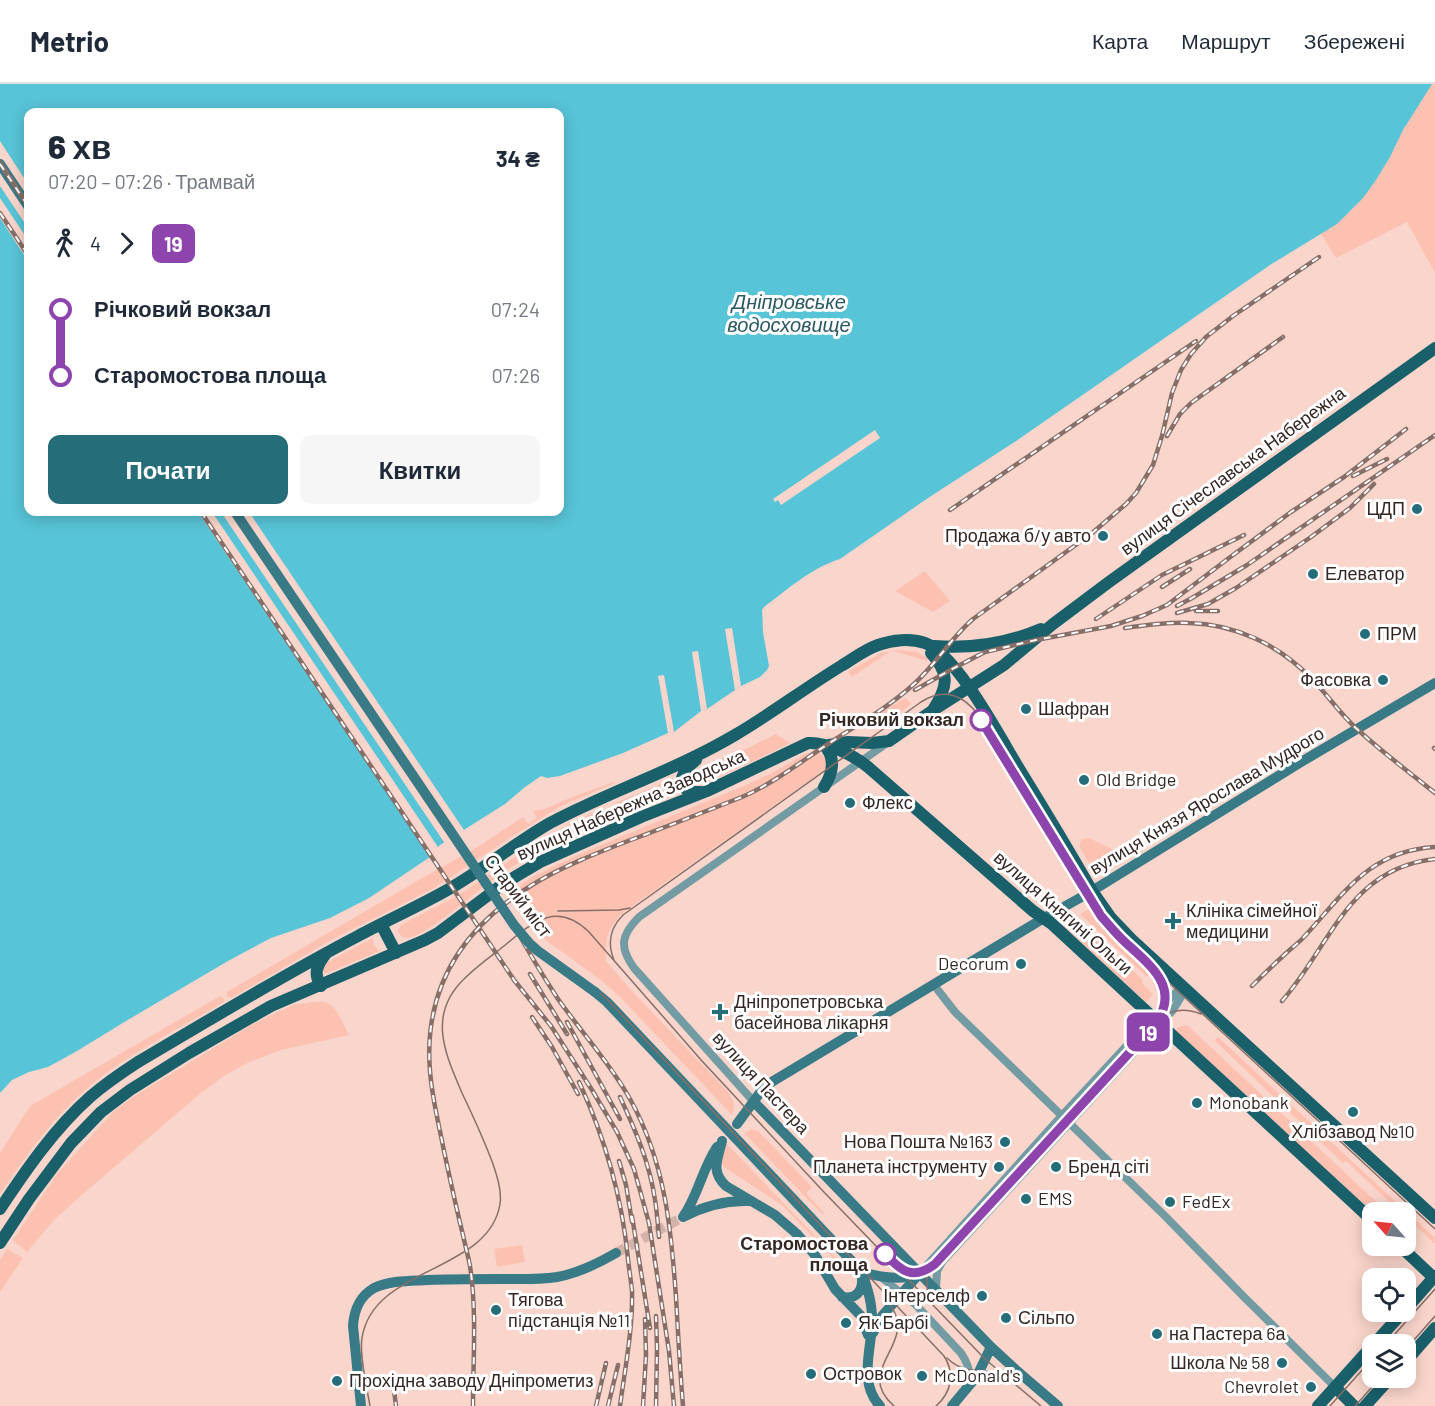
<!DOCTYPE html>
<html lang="uk">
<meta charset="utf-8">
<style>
body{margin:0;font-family:Barlow,sans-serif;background:#f6f6f7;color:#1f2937;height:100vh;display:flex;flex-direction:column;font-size:22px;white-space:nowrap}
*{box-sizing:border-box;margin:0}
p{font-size:20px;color:#747a83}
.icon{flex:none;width:33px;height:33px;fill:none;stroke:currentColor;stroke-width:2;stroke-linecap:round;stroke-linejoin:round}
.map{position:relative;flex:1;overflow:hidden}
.drawer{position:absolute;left:24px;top:24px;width:540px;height:408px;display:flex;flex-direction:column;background:#fff;border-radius:12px;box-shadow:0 3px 15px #0003}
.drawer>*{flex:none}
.badge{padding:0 12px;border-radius:9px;font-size:21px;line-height:39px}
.needle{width:39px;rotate:297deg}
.tools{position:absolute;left:1362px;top:1118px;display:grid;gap:12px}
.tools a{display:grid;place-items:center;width:54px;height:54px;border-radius:12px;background:#fff;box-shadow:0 3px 15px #0003;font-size:30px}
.map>.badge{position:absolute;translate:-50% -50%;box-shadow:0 0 0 3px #fff}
.legs{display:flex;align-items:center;gap:9px;height:66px;padding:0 24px;font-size:20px}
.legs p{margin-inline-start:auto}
.head{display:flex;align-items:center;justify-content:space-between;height:102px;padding:0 24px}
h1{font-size:33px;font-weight:800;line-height:45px}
.action{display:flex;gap:12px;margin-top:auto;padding:12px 24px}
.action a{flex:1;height:69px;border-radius:12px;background:#256d79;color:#fff;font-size:24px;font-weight:800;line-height:69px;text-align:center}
.action a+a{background:#f6f6f7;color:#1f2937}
ul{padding:0 24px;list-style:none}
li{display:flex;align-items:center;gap:21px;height:66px;font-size:22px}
li i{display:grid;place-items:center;width:9px;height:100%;margin:0 8px;background:currentColor}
li i::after{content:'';width:15px;height:15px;margin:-8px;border:4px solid;border-radius:50%;background:#fff}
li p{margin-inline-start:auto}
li:first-child i{background:linear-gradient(#0000 50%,currentColor 0)}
li:last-child i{background:linear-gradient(currentColor 50%,#0000 0)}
header{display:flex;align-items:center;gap:36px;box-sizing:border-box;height:84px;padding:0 30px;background:#fff;border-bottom:2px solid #e0e1e3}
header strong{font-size:28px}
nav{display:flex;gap:33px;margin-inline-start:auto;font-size:21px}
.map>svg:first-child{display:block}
.green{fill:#fdc1b1}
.water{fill:#58c4d7;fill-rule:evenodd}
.pier{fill:#fad5cb}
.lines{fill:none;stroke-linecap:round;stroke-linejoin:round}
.secondary-tunnel{stroke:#d2b2a9;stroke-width:10;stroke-dasharray:10 5;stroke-linecap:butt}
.street{stroke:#729ba3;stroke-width:8}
.secondary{stroke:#387a86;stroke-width:10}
.primary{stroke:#19606b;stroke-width:12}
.tram{stroke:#866f68;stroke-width:1.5}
.rail-casing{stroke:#866f68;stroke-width:4.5}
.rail{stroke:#fff;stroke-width:2;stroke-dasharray:7;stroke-linecap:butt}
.secondary-bridge{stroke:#387a86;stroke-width:10}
.line-1-casing{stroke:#fff;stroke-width:14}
.line-1{stroke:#8e44ad;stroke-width:9}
.poi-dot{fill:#256d79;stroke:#fff;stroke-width:2}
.stop-1-dot{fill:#fff;stroke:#8e44ad;stroke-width:3}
.labels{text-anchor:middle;stroke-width:6;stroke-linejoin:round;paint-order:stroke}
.street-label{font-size:18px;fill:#342622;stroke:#fff}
.poi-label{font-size:18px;fill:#342622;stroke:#fff;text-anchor:start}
.stop-label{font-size:18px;font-weight:bold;fill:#342622;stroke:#fff;text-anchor:end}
.water-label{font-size:20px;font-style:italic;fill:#2a5962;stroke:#fff}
</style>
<header>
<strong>Metrio</strong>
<nav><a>Карта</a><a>Маршрут</a><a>Збережені</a></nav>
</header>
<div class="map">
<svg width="1435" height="1322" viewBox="0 0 1435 1322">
<rect width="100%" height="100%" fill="#fad5cb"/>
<path class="green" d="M 1432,0 L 1435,0 L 1435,189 L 1407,138 L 1336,174 L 1321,150 C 1351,131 1372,105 1389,74 C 1395,64 1398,53 1404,44 C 1412,29 1422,14 1432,0 Z
M 925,487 L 950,517 L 933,528 L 895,507 Z
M 897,566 L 917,568 L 929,575 L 927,577 L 894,567 L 889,568 L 852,593 L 848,588 L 881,569 Z
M 906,614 L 911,620 L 882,643 L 874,632 Z
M 776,650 L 790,659 L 756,676 L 701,700 L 695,701 L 690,696 L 690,690 L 694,685 L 748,664 Z
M 813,668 C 823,669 825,673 828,683 L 620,831 C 606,850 606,853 606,877 L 632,907 L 728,1008 C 733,1016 736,1021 732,1031 L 621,914 L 602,897 L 543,854 L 525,836 L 507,810 L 532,793 L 577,771 L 746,701 L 772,689 L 805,670 Z
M 614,698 L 615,699 L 559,723 L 511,753 L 434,804 L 331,856 L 231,914 L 227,912 L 227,908 L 417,797 L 476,764 L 523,733 L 528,740 L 537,734 L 533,727 L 545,725 L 572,713 Z
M 666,698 C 672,699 675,703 674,709 L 670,713 L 637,726 L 615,719 Z
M 601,725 L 625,730 C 586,746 545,762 509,785 C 490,797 472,812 454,826 C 441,836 427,847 412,853 C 404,855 400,853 398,846 L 401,841 L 459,811 L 547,751 Z
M 1089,754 L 1122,770 L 1125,775 L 1122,779 L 1099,792 L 1095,789 L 1080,764 L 1080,759 L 1082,755 Z
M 1089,825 L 1115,855 L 1147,887 L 1149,890 L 1147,893 L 1080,830 Z
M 1074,832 L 1142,895 L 1143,900 L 1153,910 L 1146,918 L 1064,843 Z
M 373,854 L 374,861 L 379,867 L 327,889 L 323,888 L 322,886 L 324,880 Z
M 220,912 L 224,915 L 224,918 C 173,948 117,975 74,1016 C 46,1043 22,1078 0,1110 L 0,1069 L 30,1022 Z
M 314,918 C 318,918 321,917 325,918 C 336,920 344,942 349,951 L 281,966 L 249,978 L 224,992 L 201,1009 L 84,1109 L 55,1135 L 27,1168 L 13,1156 L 57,1090 L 113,1028 L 133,1013 L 253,940 L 293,921 Z
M 1187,941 L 1387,1128 L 1372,1128 L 1175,947 L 1178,943 Z
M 1218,953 L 1435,1154 L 1435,1158 L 1434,1159 L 1406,1133 L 1406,1128 L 1400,1128 L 1346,1077 L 1343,1079 L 1215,957 Z
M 752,1045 L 759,1048 L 812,1103 L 806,1109 L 824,1129 L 822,1130 L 744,1049 Z
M 727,1060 L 838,1176 L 836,1177 L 782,1121 L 724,1083 C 719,1074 722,1069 727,1060 Z
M 522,1161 L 525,1178 L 497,1183 L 494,1165 Z
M 7,1165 L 23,1174 L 0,1208 L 0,1176 Z"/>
<path class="water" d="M 0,0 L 1432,0 L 1403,46 L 1390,73 L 1376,96 L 1363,114 L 1337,140 L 1270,181 L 1019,355 L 928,414 L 840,475 C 811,484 788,505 764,523 L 762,526 L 763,548 L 769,582 L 767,586 L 760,593 L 741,602 L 707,625 L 701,627 L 674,648 L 668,649 L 623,669 L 560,692 L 547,694 L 541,692 L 525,703 L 505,720 L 440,761 L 430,773 L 369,814 L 330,834 L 271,854 L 228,877 L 126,937 L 77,967 L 48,983 L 29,988 L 12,996 L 0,1009 ZM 28,28 L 560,28 L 560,428 L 28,428 Z"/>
<path class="pier" d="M 0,57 L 28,100 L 28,144 L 0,102 Z
M 0,114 L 28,156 L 28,177 L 0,134 Z
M 875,346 L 880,354 L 781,421 L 778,416 L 775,418 L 773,415 Z
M 198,428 L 212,428 L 440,766 L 432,775 Z
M 221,428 L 249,428 L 466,749 L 446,761 Z
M 732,544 L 741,602 L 735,606 L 725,545 Z
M 698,567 L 707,625 L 701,627 L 692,568 Z
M 664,591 L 674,648 L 668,649 L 658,592 Z"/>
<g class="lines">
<path class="secondary-tunnel" d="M 616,1169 L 683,1133"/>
<path class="street" d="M 934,901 L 955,928 L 1166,1133 L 1244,1213 L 1335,1303
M 754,1018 L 634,884 C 619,863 621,851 639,833 L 887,659
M 920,1189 L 1058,1036 L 1182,902
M 881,1193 L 916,1221 L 961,1269 C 968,1279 971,1288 970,1300
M 936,1205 L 937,1187 L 942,1178 L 1173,926 L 1186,905"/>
<path class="secondary" d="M 0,80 L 28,122
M 595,908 L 607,918 L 862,1188 C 867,1203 872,1218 872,1234 C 873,1262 857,1298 880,1322
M 754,1018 L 991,1263 L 1016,1286 L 1058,1322
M 737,1040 L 765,1002 L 1044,834 L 1087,810 L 1301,678 L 1435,599
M 722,1057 C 718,1075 710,1087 726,1102 L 775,1131 L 797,1150 L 815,1171 L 835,1205 L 861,1232 L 868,1251
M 683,1133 C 698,1112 702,1085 717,1063
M 683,1133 C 704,1122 725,1116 749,1117
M 862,1188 C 879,1193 901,1197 918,1190
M 842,1213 C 856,1216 863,1207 862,1194
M 873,1249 L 882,1232 L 920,1189
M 361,1322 L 353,1242 C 354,1226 360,1212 374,1204 C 391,1196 411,1197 428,1196 C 451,1195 474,1195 497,1195 C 517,1195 537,1196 557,1193 C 579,1189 597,1180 616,1169
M 952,1322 L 977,1292 L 991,1263"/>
<path class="primary" d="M 934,562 C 972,565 1006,560 1041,545
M 931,569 C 951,590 947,604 933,626
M 829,661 L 848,658 L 872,659 L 889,657 L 932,627 L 1004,581 L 1053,540 L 1109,498 L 1435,264
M 696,676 C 679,689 673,709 701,708
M 824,703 C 833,689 836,675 825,662
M 381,840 L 396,869
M 321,902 C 313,890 317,881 325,871
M 0,1125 C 26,1086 54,1045 90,1013 C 105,1000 121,989 138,978 C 211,935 283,891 358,852 C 388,836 419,822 449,805 C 484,785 515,759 550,739 C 610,707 676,686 735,651 C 771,630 805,604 841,582 C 853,575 864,566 878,561 C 892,556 910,554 925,559 C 957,570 1002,657 1021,688 C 1045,727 1069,767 1092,807 L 1111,834 L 1131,855 L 1435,1134
M 0,1159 L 29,1115 L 71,1059 L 101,1028 L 130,1006 L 189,969 L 271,922 L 425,856 L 438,849 L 503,800 L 540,778 L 641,733 L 707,707 L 808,659 C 828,658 853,671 868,683 L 1033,827 L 1052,840 L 1372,1136
M 1399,1161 L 1435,1195
M 1406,1225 L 1435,1192
M 1374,1260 L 1404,1227
M 1406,1277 L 1435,1244
M 1335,1303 L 1354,1322
M 1318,1322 L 1372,1262
M 1365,1322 L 1391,1293"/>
<path class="tram" d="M 0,76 L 28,118
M 237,428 L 520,846 C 545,875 580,890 608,916 L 944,1272 C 955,1289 952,1308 936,1322
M 558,827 L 619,826 L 630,824
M 614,876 C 607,859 610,844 623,831 L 921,618 C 944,603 964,611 979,632 L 1095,823 L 1114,848 L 1435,1145
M 1159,891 C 1166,905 1166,920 1159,934
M 930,1216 C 925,1203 926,1189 934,1177 L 1146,945 C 1162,929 1179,921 1201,930
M 889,1219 C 921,1261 851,1284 894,1322
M 1386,1260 L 1435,1205
M 1406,1265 L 1435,1232
M 947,1274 C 964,1291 981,1285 1003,1289
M 370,1322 C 367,1304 359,1271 362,1254 C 373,1182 489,1189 500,1120 C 502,1107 497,1092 493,1080 C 484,1056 473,1032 462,1009 C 445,969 427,931 464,895 C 476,883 490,873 504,862 C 532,839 556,816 589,848 L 702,977 L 822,1106 L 985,1275 L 1041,1322
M 1330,1322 L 1372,1275
M 1355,1322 L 1381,1293"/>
<g class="rail-casing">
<path id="rail" d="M 0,80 L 28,122
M 0,129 L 28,171
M 1167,352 L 1180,330 L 1191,319 L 1283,253
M 1353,392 L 1387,375
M 950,426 L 1196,257
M 201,428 L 514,896 L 551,942 L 592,1006 L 617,1048 L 634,1085 L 649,1139 L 669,1267 L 674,1322
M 235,428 L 516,845 C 529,869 543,892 558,915 C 582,949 610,979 630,1015 C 665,1078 671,1143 676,1213 C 678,1249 680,1286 683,1322
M 1162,503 L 1190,485
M 1177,522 L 1192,514 L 1247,481 L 1435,351
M 1196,527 L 1218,527
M 1177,529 L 1208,520 L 1236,504 L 1311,453 L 1350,424 L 1374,400
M 1096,535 L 1162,491 L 1244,451
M 1125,544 C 1146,541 1167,538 1189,539 C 1235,540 1279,561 1311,594 C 1327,610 1340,630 1357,645 C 1382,668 1409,688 1435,709
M 915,606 L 954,584 L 985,568 L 1036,556 L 1111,542 L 1142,532 L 1167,521 L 1229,474 L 1291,428 L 1344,393 L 1406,345
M 1434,664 L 1435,665
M 530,890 L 567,950
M 1252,902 C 1262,892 1272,882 1282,873 C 1289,866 1296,861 1303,854 C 1344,810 1368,767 1435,763
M 1282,917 C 1331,861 1349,784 1435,775
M 532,933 L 552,963 L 578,1010
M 567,938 L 620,1035
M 579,998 C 605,1054 622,1113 628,1175 C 629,1186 631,1196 632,1207 C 633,1245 625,1284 620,1322
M 620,1013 C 635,1045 650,1080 655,1116 C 657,1128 658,1141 659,1153
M 619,1077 L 626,1101 L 632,1138
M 632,1132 L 650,1244
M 392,1290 L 396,1322
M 473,1322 C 473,1276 477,1228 470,1182 C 468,1171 465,1161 463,1151 C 456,1123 450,1095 444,1067 C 439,1041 432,1014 430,987 C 423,901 466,840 537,798 C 566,781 597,769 628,757 C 666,743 704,728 742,713 C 774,699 799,679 828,660 C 857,641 889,623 914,600 C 936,580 951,554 973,535 L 1091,450 L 1126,420 L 1136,409 L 1153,381 L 1162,352 L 1172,309 L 1181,286 L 1191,270 L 1206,253 L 1233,232 L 1319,173
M 596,1322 L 606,1279
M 608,1322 L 618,1281
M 643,1322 L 646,1271 L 645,1235
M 656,1322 L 657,1264 L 656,1232"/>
</g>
<use href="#rail" class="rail"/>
<path class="secondary-bridge" d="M 235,428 L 514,841 L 529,859 L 538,867 L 595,908"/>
</g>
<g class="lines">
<g class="line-1-casing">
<path id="line-1" d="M 885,1170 C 901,1187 913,1197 935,1180 L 1155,941 C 1181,904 1152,883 1126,859 C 1117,851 1109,841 1101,832 L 981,636"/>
</g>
<use href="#line-1" class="line-1"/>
</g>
<g class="poi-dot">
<circle cx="1417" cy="425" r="6"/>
<circle cx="1103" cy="452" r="6"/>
<circle cx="1313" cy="490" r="6"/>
<circle cx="1365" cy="550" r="6"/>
<circle cx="1383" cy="596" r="6"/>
<circle cx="1026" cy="625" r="6"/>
<circle cx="1084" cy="696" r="6"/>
<circle cx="850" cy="719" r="6"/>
<path d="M1170 828h6v6h6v6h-6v6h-6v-6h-6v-6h6z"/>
<circle cx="1021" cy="880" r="6"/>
<path d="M717 919h6v6h6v6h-6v6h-6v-6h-6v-6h6z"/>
<circle cx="1197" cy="1019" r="6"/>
<circle cx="1353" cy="1028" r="6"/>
<circle cx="1005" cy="1058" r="6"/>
<circle cx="999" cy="1083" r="6"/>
<circle cx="1056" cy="1083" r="6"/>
<circle cx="1026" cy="1115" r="6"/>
<circle cx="1170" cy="1118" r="6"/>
<circle cx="982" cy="1212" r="6"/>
<circle cx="496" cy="1226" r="6"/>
<circle cx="1006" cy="1234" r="6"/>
<circle cx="846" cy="1239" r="6"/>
<circle cx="1157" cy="1250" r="6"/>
<circle cx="1282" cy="1279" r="6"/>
<circle cx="811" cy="1290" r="6"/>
<circle cx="922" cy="1292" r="6"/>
<circle cx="337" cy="1297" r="6"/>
<circle cx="1311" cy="1303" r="6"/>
</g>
<g class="stop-1-dot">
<circle cx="981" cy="636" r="10"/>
<circle cx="885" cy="1170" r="10"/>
</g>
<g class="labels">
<g class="street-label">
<text transform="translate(1233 387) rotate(-36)" y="6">вулиця Січеславська Набережна</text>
<text transform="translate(1207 717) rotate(-31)" y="6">вулиця Князя Ярослава Мудрого</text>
<text transform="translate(631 721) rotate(-24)" y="6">вулиця Набережна Заводська</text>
<text transform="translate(518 812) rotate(53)" y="6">Старий міст</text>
<text transform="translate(1063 829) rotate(41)" y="6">вулиця Княгині Ольги</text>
<text transform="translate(761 999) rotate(47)" y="6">вулиця Пастера</text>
</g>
<g class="poi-label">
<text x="1405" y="431" text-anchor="end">ЦДП</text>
<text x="1091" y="458" text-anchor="end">Продажа б/у авто</text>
<text x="1325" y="496">Елеватор</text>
<text x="1377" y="556">ПРМ</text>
<text x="1371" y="602" text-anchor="end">Фасовка</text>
<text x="1038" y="631">Шафран</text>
<text x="1096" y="702">Old Bridge</text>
<text x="862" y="725">Флекс</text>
<text x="1186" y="833">Клініка сімейної<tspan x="1186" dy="21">медицини</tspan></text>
<text x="1009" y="886" text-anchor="end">Decorum</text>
<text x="734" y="924">Дніпропетровська<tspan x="734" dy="21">басейнова лікарня</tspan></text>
<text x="1209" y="1025">Monobank</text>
<text x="1353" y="1054" text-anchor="middle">Хлібзавод №10</text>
<text x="993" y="1064" text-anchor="end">Нова Пошта №163</text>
<text x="987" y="1089" text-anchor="end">Планета інструменту</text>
<text x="1068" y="1089">Бренд сіті</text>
<text x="1038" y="1121">EMS</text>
<text x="1182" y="1124">FedEx</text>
<text x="970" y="1218" text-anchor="end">Інтерселф</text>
<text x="508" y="1222">Тягова<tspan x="508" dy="21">пiдстанцiя №11</tspan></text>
<text x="1018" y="1240">Сільпо</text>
<text x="858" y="1245">Як Барбі</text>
<text x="1169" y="1256">на Пастера 6а</text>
<text x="1270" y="1285" text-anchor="end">Школа № 58</text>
<text x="823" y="1296">Островок</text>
<text x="934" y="1298">McDonald's</text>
<text x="349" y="1303">Прохідна заводу Дніпрометиз</text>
<text x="1299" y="1309" text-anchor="end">Chevrolet</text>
</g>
<g class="stop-label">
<text x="964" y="642">Річковий вокзал</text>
<text x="868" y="1166">Старомостова<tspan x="868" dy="21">площа</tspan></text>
</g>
<g class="water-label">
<text x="789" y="225">Дніпровське<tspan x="789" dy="23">водосховище</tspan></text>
</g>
</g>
</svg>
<div class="tools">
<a><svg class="needle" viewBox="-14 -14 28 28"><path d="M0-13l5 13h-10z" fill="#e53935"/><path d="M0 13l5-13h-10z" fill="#747a83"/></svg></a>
<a><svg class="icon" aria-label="locate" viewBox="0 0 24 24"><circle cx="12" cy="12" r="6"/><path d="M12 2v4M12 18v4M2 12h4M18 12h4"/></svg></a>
<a><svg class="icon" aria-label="layers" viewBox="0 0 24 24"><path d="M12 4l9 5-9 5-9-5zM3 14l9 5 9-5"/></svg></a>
</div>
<b class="badge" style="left:1148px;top:948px;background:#8e44ad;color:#fff">19</b>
<section class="drawer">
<div class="head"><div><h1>6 хв</h1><p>07:20 – 07:26 · Трамвай</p></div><b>34 ₴</b></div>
<div class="legs"><svg class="icon" aria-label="walk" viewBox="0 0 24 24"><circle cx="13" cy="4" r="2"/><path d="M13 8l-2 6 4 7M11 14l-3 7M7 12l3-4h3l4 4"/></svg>4<svg class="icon" aria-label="forward" viewBox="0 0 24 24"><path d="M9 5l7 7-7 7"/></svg><b class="badge" style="background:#8e44ad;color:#fff">19</b></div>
<ul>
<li><i style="color:#8e44ad"></i><b>Річковий вокзал</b><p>07:24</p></li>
<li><i style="color:#8e44ad"></i><b>Старомостова площа</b><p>07:26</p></li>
</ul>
<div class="action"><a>Почати</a><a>Квитки</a></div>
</section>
</div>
